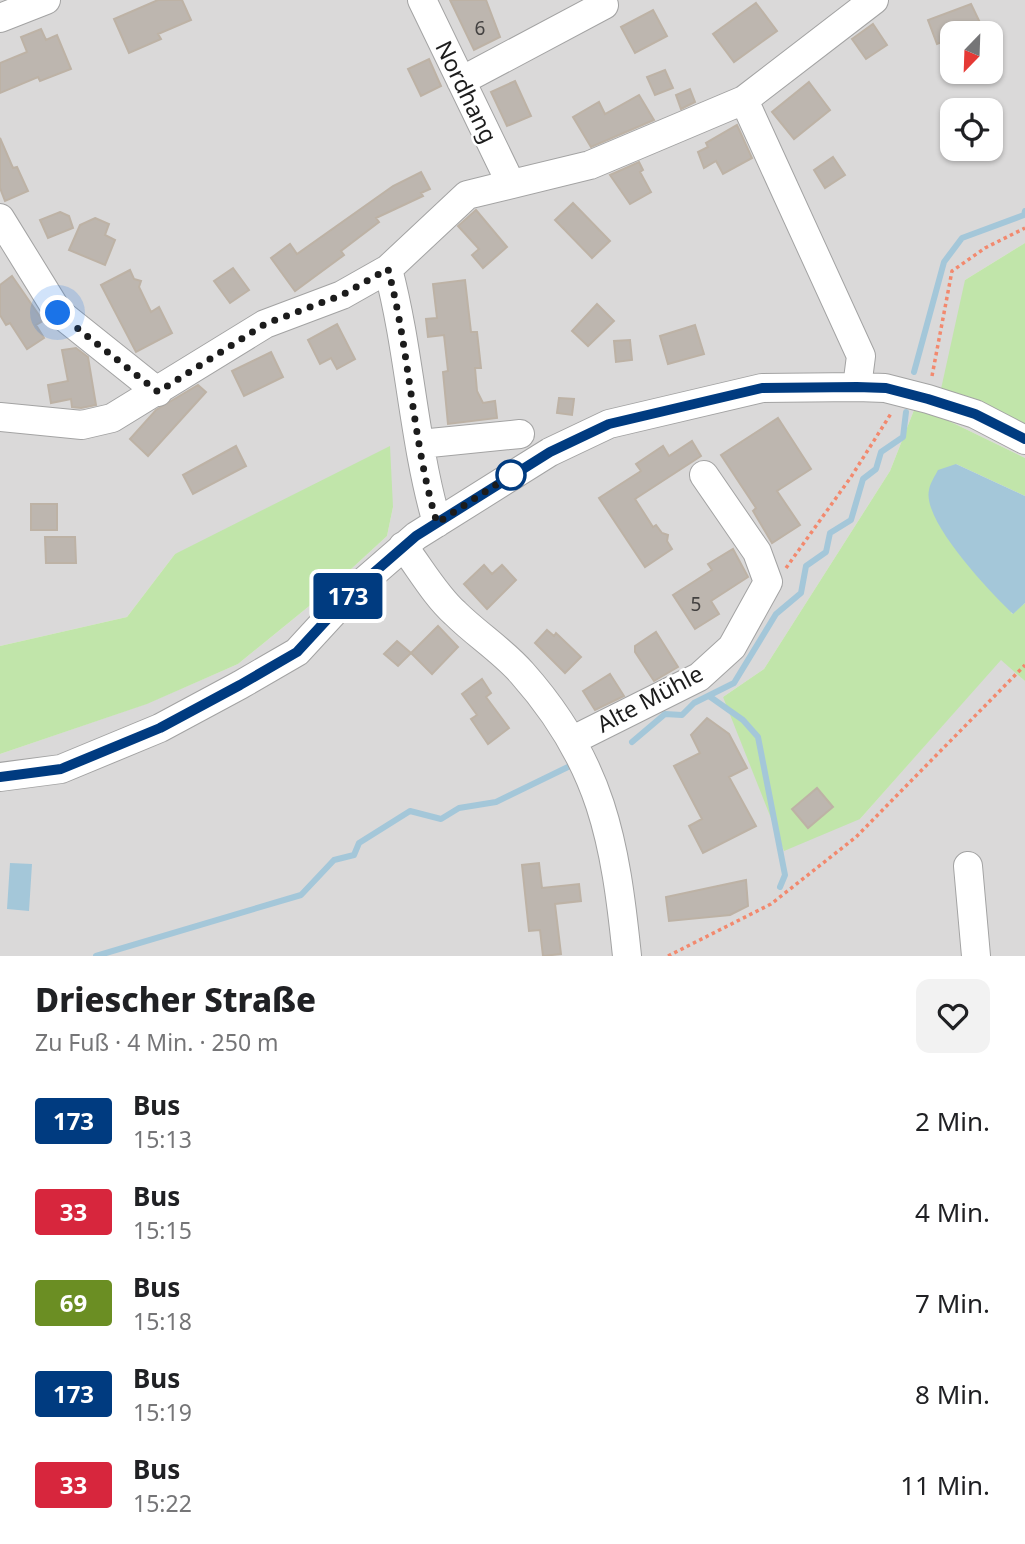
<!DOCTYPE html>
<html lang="de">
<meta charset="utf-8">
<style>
body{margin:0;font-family:"Noto Sans",sans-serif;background:#f2f2f2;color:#202124;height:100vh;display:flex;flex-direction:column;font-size:26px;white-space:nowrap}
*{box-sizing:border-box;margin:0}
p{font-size:23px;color:#757577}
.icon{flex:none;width:38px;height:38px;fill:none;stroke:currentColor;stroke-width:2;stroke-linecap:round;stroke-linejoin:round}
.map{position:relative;height:956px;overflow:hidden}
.drawer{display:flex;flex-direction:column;background:#fff;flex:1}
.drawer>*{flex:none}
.badge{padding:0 14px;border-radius:5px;font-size:24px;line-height:46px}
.needle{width:46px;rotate:203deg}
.tools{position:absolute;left:940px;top:21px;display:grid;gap:14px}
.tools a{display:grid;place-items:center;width:63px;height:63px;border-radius:14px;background:#fff;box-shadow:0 2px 5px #0004;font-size:35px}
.you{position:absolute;width:35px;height:35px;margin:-18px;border:5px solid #fff;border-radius:50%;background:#1a73e8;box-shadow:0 0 0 10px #1a73e833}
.map>.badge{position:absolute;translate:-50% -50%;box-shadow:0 0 0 4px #fff}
.round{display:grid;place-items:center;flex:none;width:74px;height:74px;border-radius:14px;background:#f2f2f2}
.headline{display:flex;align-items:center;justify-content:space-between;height:119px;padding:0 35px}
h1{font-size:33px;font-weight:800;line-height:52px}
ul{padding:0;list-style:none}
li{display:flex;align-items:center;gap:21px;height:91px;padding:0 35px}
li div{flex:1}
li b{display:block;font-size:26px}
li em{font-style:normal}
li .badge{min-width:77px;font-weight:700;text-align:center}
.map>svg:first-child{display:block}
.residential{fill:#dad9d9;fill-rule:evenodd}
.grass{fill:#c1e5aa}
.water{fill:#a4c7d9}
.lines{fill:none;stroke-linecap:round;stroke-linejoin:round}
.stream{stroke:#a4c7d9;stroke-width:6}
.building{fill:#bdb6af;stroke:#bdb2a5;stroke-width:2}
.minor-casing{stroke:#a3a3a3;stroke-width:30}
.path{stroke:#f2896e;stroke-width:3.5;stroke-dasharray:3.5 3.5;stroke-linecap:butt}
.minor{stroke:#fff;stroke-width:28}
.line-casing{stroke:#fff;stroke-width:16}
.line{stroke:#003b80;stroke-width:10}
.walk{stroke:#1c1c1c;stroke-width:7;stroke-dasharray:0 12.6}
.stop-dot{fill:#fff;stroke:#003b80;stroke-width:3.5}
.labels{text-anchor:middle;stroke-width:5;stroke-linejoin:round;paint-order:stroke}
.number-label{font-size:19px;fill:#444241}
.street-label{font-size:23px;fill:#1c1c1c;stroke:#fff}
</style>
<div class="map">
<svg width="1025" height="956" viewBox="0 0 1025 956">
<rect width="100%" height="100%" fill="#edeae2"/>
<path class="residential" d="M 0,0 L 1025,0 L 1025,243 L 965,280 L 1025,429 L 1025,458 L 916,405 L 890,471 L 764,669 L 723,697 L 860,819 L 1001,659 L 1025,681 L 1025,956 L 0,956 L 0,754 L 146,704 L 238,664 L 324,594 L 387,536 L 393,507 L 175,554 L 127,617 L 0,646 ZM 952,33 L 990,33 L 990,72 L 952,72 ZM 952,110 L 990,110 L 990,149 L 952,149 Z"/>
<path class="grass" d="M 1025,243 L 1025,429 L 941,389 L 965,280 Z
M 916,405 L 1025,458 L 1025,496 L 956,464 L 1012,614 L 1025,603 L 1025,681 L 1001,660 L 860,819 L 784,851 L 723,697 L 764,669 L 890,471 Z
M 390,446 L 393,507 L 387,536 L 324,594 L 238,664 L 147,704 L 0,754 L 0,646 L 127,617 L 175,554 Z"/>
<path class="water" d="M 956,464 L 1025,496 L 1025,603 L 1013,614 C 991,593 922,521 929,490 C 930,483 935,476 938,470 Z
M 10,863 L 32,864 L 29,911 L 7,909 Z"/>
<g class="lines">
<path class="stream" d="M 914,372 L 944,262 L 962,238 L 1024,215 L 1025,211
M 709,696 L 743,720 L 758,737 L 785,875 L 780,887
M 632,742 L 665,714 L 682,715 L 694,703 L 734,683 L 776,614 L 801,593 L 806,566 L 826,552 L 830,533 L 851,520 L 863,479 L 876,469 L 881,452 L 903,437 L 906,412
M 96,956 L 301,895 L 334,860 L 354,855 L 359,843 L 410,811 L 441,819 L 459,808 L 496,802 L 570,766"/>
</g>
<path class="building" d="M 158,0 L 182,0 L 191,20 L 158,34 L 161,39 L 129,53 L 114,19 Z
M 450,0 L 486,0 L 500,37 L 474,50 Z
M 756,3 L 777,31 L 734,62 L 713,34 Z
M 971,4 L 985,33 L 952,33 L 952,38 L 937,44 L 928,20 Z
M 653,10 L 667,36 L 635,53 L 621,27 Z
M 873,24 L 887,45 L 866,59 L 852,39 Z
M 41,29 L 46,40 L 57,35 L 71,69 L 40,81 L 38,77 L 0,93 L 0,63 L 27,52 L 21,37 Z
M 429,59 L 441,86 L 421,96 L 408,69 Z
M 665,70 L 673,88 L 655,95 L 647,77 Z
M 515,81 L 531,116 L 507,126 L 491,92 Z
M 809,82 L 830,110 L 794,139 L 772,112 Z
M 690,89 L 695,102 L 681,109 L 676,95 Z
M 639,95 L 654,120 L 591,147 L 573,117 L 599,102 L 605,114 Z
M 737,125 L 752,158 L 723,174 L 716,161 L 704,168 L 698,152 L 708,147 L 706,143 Z
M 0,138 L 13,168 L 17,167 L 28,191 L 5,201 L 0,188 Z
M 833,157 L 845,175 L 825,188 L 814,170 Z
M 639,162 L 643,170 L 640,172 L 651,192 L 630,204 L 610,175 Z
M 421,172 L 430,189 L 421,193 L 423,196 L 376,218 L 379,222 L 341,251 L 344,255 L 295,291 L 271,258 L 290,244 L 297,254 L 393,186 Z
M 573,203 L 610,241 L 592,258 L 555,220 Z
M 476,210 L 507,247 L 483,268 L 472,255 L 479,249 L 458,226 Z
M 60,212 L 69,216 L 73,228 L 48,238 L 40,220 Z
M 95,218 L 109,224 L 105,235 L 115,240 L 105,265 L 69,250 L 80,225 Z
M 233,268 L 249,290 L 230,303 L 214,281 Z
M 130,270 L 134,279 L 141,281 L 139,287 L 151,312 L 159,307 L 172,333 L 136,352 L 101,285 Z
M 12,276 L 43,321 L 36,325 L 44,338 L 27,349 L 10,323 L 6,325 L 0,315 L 0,285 Z
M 465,280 L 471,332 L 477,332 L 481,368 L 475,368 L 477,391 L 483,403 L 495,401 L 497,418 L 448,424 L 443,372 L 448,371 L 444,335 L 428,337 L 426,319 L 437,318 L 433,284 Z
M 597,304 L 614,321 L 588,346 L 572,331 Z
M 337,324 L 355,359 L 337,369 L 331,358 L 320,364 L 308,340 Z
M 695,325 L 704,354 L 668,364 L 660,336 Z
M 630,340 L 632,360 L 616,362 L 614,341 Z
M 76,348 L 88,357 L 96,405 L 81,408 L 72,407 L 71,399 L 51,403 L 48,385 L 68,381 L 62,350 Z
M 271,352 L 283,377 L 244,396 L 232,371 Z
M 198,385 L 206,392 L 148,456 L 130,439 L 156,410 Z
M 559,398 L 574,399 L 572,415 L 557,413 Z
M 778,418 L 811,469 L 777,491 L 800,525 L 772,543 L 753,511 L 756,508 L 721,455 Z
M 692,441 L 701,456 L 635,499 L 653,527 L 656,525 L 662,533 L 668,535 L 667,541 L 672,549 L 645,567 L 599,498 L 641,471 L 636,464 L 663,446 L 669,456 Z
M 236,446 L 246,466 L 193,494 L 183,475 Z
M 31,504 L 57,504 L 57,530 L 31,530 Z
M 45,537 L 75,537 L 76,563 L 46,563 Z
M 733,549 L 748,577 L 711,601 L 719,614 L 695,629 L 673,595 L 712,570 L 708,564 Z
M 484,565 L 492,574 L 502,565 L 516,580 L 487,609 L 464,584 Z
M 438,626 L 458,647 L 432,674 L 411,653 Z
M 547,630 L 554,636 L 556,633 L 581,657 L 565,673 L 535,643 Z
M 656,632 L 678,667 L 654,681 L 635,652 L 635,646 Z
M 397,641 L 411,653 L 398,666 L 384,654 Z
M 610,674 L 624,696 L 595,710 L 583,691 Z
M 482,679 L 491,693 L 486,697 L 509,728 L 488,744 L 471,719 L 477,715 L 462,694 Z
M 707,718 L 729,734 L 747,768 L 729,777 L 756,826 L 703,853 L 689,826 L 702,819 L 674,766 L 700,753 L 691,735 Z
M 817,788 L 833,807 L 808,828 L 792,809 Z
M 539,863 L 542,888 L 579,884 L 581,901 L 555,904 L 561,954 L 543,956 L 540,930 L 529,931 L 522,865 Z
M 746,880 L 748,906 L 730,915 L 669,921 L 666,897 Z"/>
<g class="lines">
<g class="minor-casing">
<path id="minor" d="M 422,0 L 511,184
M 0,18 L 46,0
M 461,81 L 604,5
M 744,100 L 861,356 L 857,387
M 0,218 L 58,312 L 158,392
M 388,269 C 410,352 413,440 437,523
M 0,417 L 82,425 L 112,418 L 265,324 L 342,295 L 388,269 L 467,195 L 590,165 L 744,100 L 874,0
M 420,444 L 520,434
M 403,546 C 420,568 435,595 455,613 C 476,634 503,651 522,673 C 602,763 615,840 627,956
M 573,740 L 699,677 L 732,647 L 768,582 L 757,552 L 704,475
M 0,777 L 61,769 L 160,728 L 240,685 L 297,652 L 355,589 L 416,536 L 550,452 L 609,424 L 762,388 L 857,387 L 885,388 L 928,399 L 975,414 L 1025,440
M 968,866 L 976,956"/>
</g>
<path class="path" d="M 932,376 L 952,271 L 985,248 L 1025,228
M 786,568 L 851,477 L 892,412
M 668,956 L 771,904 L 856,837 L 1025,665"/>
<use href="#minor" class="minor"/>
</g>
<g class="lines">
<g class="line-casing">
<path id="line" d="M 0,777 L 61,769 L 160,728 L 240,685 L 297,652 L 355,589 L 416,536 L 550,452 L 609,424 L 762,388 L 857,387 L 886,388 L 928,399 L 975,414 L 1025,439"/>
</g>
<use href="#line" class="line"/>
<path class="walk" d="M 58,313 L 158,392 L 265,324 L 342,295 L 388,269 C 410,352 412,440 437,523 L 511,475"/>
</g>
<circle class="stop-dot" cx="511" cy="475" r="14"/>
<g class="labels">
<g class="number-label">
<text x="480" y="35">6</text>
<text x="696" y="611">5</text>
</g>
<g class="street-label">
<text transform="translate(466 92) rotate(64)" y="8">Nordhang</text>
<text transform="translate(650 699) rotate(-28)" y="8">Alte Mühle</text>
</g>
</g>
</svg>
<div class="tools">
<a><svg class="needle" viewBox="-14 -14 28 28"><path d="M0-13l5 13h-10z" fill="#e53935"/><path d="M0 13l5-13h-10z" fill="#757577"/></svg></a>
<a><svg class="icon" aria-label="locate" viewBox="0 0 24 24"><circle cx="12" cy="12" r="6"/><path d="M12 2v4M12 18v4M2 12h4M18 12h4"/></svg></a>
</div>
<div class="you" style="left:58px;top:313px"></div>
<b class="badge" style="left:348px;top:596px;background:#003b80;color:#fff">173</b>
</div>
<section class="drawer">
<div class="headline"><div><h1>Driescher Straße</h1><p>Zu Fuß · 4 Min. · 250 m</p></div><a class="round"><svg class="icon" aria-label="heart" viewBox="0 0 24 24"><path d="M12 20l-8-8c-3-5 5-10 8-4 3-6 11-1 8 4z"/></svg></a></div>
<ul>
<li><span class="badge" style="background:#003b80;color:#fff">173</span><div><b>Bus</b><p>15:13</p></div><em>2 Min.</em></li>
<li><span class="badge" style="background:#d7263d;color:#fff">33</span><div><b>Bus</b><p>15:15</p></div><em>4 Min.</em></li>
<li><span class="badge" style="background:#6b8e23;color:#fff">69</span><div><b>Bus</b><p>15:18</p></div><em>7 Min.</em></li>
<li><span class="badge" style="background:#003b80;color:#fff">173</span><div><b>Bus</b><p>15:19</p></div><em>8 Min.</em></li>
<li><span class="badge" style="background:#d7263d;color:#fff">33</span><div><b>Bus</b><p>15:22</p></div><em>11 Min.</em></li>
</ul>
</section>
